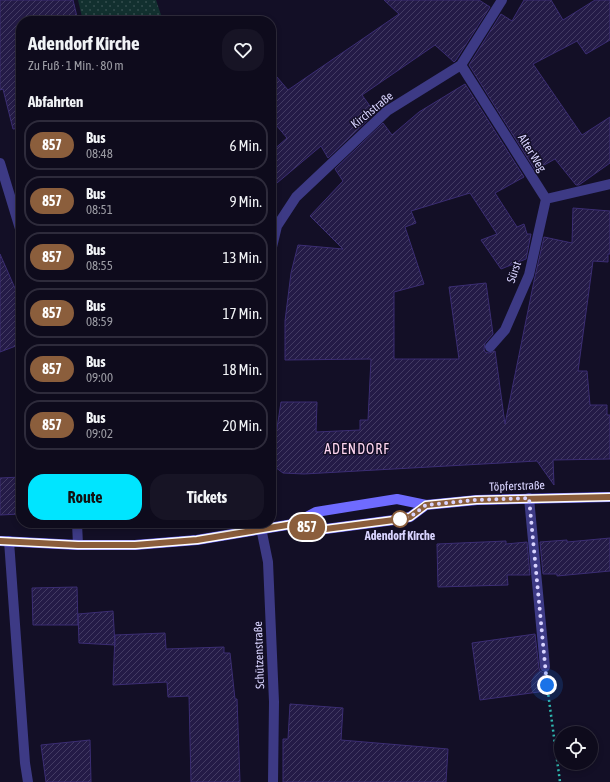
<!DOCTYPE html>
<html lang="de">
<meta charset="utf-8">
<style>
body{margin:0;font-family:"Asap Condensed",sans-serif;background:#171425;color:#f1f3f6;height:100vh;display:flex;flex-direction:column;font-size:15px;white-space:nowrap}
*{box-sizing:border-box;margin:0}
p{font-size:13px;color:#9b9ba3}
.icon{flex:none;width:22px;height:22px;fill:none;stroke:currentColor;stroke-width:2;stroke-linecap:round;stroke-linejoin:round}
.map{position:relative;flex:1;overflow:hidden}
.side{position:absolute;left:16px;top:16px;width:260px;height:512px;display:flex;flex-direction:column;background:#0e0b1c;border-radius:16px;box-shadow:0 2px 6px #0003,0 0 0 1px #2e2b3b}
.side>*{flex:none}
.badge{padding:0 8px;border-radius:13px;font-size:14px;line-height:26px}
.tools{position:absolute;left:554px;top:726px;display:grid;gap:8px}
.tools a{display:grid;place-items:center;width:44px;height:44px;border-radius:50%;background:#0e0b1c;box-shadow:0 2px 6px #0003,0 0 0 1px #2e2b3b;font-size:20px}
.you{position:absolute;width:20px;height:20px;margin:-10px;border:3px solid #fff;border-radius:50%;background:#1a73e8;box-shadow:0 0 0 6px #1a73e833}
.map>.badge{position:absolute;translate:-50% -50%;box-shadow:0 0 0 2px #fff}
h2{padding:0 12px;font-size:15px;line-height:36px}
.round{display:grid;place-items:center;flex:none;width:42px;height:42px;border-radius:16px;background:#171425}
.summary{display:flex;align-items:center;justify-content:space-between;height:68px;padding:0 12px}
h1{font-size:19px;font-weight:700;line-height:30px}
.action{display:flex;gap:8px;margin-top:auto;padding:8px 12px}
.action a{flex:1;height:46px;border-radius:16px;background:#00e5ff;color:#111;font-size:16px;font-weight:700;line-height:46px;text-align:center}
.action a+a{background:#171425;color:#f1f3f6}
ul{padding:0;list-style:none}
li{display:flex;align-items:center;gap:12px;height:50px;margin:0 8px 6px;padding:0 4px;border:2px solid #2e2b3b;border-radius:16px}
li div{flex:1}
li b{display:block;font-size:15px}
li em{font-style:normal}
li .badge{min-width:44px;font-weight:700;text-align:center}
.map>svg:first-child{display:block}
.grass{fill:url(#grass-dots)}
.building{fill:url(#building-hatch);stroke:#3b2d73}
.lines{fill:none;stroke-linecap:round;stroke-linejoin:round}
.path{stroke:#2fb8b0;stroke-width:2.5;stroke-dasharray:2 3;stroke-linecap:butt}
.lane{stroke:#3d3a85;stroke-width:10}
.street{stroke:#3d3a85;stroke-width:10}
.secondary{stroke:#6f6bff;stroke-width:10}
.line-casing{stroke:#fff;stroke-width:9}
.line{stroke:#8b5e3c;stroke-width:6}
.walk{stroke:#d9d4ff;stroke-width:4;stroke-dasharray:0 7.2}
.stop-dot{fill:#fff;stroke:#8b5e3c;stroke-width:2}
.labels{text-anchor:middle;stroke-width:3;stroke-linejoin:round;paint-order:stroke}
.street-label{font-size:12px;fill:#d9d4ff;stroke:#130f26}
.stop-label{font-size:12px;font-weight:bold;fill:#d9d4ff;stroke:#130f26}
.quarter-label{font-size:14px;letter-spacing:1px;fill:#ffd6f0;stroke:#130f26}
</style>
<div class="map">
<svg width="610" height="782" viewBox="0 0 610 782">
<defs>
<pattern id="grass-dots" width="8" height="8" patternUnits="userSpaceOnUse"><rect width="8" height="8" fill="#12302f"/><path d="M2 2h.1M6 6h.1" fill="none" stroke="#344d4e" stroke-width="1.8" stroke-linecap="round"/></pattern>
<pattern id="building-hatch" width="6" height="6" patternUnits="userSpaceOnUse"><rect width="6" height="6" fill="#241b47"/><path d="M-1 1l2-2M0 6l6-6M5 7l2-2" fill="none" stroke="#433b63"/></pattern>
</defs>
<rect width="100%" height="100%" fill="#130f26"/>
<path class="grass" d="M 78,0 L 156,0 L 163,21 L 83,21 Z"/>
<path class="building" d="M 0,0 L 73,0 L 78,21 L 21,21 L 21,128 L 13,129 L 3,89 L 0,90 Z
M 384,0 L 479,0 L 490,7 L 456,60 L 454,62 L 435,45 L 362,95 L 375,113 L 328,158 L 321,146 L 271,188 L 271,152 L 287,138 L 271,119 L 271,70 L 288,90 L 399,14 Z
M 524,0 L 551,0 L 563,20 L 595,0 L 610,0 L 610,40 L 586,54 L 577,41 L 533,64 L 582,135 L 610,117 L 610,163 L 579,185 L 576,185 L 555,159 L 535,170 L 469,65 L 501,14 L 512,21 Z
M 465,84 L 524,177 L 495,193 L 517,227 L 524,224 L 527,234 L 531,234 L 526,259 L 501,269 L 481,240 L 497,234 L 470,193 L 411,211 L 416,223 L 405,227 L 424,284 L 394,292 L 394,359 L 459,359 L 449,287 L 486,283 L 493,334 L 485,343 L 484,349 L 485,352 L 489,353 L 495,351 L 505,424 L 534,281 L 544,237 L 572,243 L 573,208 L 610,211 L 610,254 L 608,254 L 608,262 L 593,261 L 578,371 L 587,371 L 590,405 L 607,405 L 607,415 L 610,415 L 610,459 L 553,460 L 554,485 L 537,461 L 304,474 L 283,473 L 275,467 L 276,435 L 281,402 L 317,402 L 316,432 L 360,430 L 360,420 L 368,420 L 371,359 L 285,360 L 285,321 L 291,273 L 298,245 L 343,249 L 310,216 L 343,181 L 335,169 L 383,123 L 392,135 L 419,112 Z
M 0,254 L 21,302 L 21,344 L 0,352 Z
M 21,477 L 21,514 L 0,515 L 0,478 Z
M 610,538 L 610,571 L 557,576 L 557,574 L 543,574 L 540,542 L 567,540 L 567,542 Z
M 506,541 L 506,544 L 527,542 L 530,575 L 507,575 L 508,585 L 438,587 L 437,544 Z
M 77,587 L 78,625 L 33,625 L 32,588 Z
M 113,611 L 115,645 L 79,643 L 78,614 Z
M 165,633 L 166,649 L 224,647 L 224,653 L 230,653 L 235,699 L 237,699 L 240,782 L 191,782 L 189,696 L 168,697 L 167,682 L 113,685 L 115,635 Z
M 535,634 L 539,668 L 540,671 L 544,673 L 546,691 L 480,700 L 472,643 Z
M 290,704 L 343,708 L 341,740 L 448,749 L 446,782 L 283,782 L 283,739 L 288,739 Z
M 90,740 L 91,782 L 46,782 L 41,745 Z"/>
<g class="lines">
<path class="path" d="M 547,685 L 560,782"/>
<path class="lane" d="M 529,498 L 545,667"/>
<path class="street" d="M 461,65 L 546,199 L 610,184
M 0,163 L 21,232
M 271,251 L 277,226 L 296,197 L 387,111 L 461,65 L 502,0
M 490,347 L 505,330 L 529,275 L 546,199
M 77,523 L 78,545
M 260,523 L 268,562 L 274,702 L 273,782
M 9,541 L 25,763 L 28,782"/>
<path class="secondary" d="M 293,524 L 318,530 L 394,520 L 410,517 L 426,505
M 0,541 L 78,545 L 135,545 L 197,540 L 293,524 L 316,512 L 397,499 L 426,505 L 477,500 L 610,497"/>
</g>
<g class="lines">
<g class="line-casing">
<path id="line" d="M 0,541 L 78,545 L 135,545 L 197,540 L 293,524 L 318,530 L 394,520 L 410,517 L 426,505 L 476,500 L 610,497"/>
</g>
<use href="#line" class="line"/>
<path class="walk" d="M 400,519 L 410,517 L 426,505 L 476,500 L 529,498 L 547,685"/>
</g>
<circle class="stop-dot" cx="400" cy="519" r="8"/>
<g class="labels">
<g class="street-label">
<text transform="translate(372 110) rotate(-39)" y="4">Kirchstraße</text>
<text transform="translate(532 153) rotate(58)" y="4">Alter Weg</text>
<text transform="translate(514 272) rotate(-71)" y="4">Sürst</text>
<text transform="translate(517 486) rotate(-2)" y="4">Töpferstraße</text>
<text transform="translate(259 655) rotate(-92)" y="4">Schützenstraße</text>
</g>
<g class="stop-label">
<text x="400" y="540">Adendorf Kirche</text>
</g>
<g class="quarter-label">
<text x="357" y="454">ADENDORF</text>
</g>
</g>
</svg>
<div class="tools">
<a><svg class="icon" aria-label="locate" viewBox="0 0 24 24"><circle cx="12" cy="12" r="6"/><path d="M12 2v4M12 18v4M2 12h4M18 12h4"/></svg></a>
</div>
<div class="you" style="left:547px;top:685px"></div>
<b class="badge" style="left:307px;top:527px;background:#8b5e3c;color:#fff">857</b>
<section class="side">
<div class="summary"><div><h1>Adendorf Kirche</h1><p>Zu Fuß · 1 Min. · 80 m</p></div><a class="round"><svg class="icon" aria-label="heart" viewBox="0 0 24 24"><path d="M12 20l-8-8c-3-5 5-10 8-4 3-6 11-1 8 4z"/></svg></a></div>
<h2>Abfahrten</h2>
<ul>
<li><span class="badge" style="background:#8b5e3c;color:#fff">857</span><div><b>Bus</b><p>08:48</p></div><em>6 Min.</em></li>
<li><span class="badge" style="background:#8b5e3c;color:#fff">857</span><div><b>Bus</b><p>08:51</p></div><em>9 Min.</em></li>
<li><span class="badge" style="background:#8b5e3c;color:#fff">857</span><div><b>Bus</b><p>08:55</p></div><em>13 Min.</em></li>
<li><span class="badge" style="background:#8b5e3c;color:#fff">857</span><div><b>Bus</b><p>08:59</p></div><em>17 Min.</em></li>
<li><span class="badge" style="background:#8b5e3c;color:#fff">857</span><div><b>Bus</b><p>09:00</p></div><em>18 Min.</em></li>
<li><span class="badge" style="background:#8b5e3c;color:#fff">857</span><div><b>Bus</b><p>09:02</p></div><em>20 Min.</em></li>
</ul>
<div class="action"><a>Route</a><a>Tickets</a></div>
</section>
</div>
